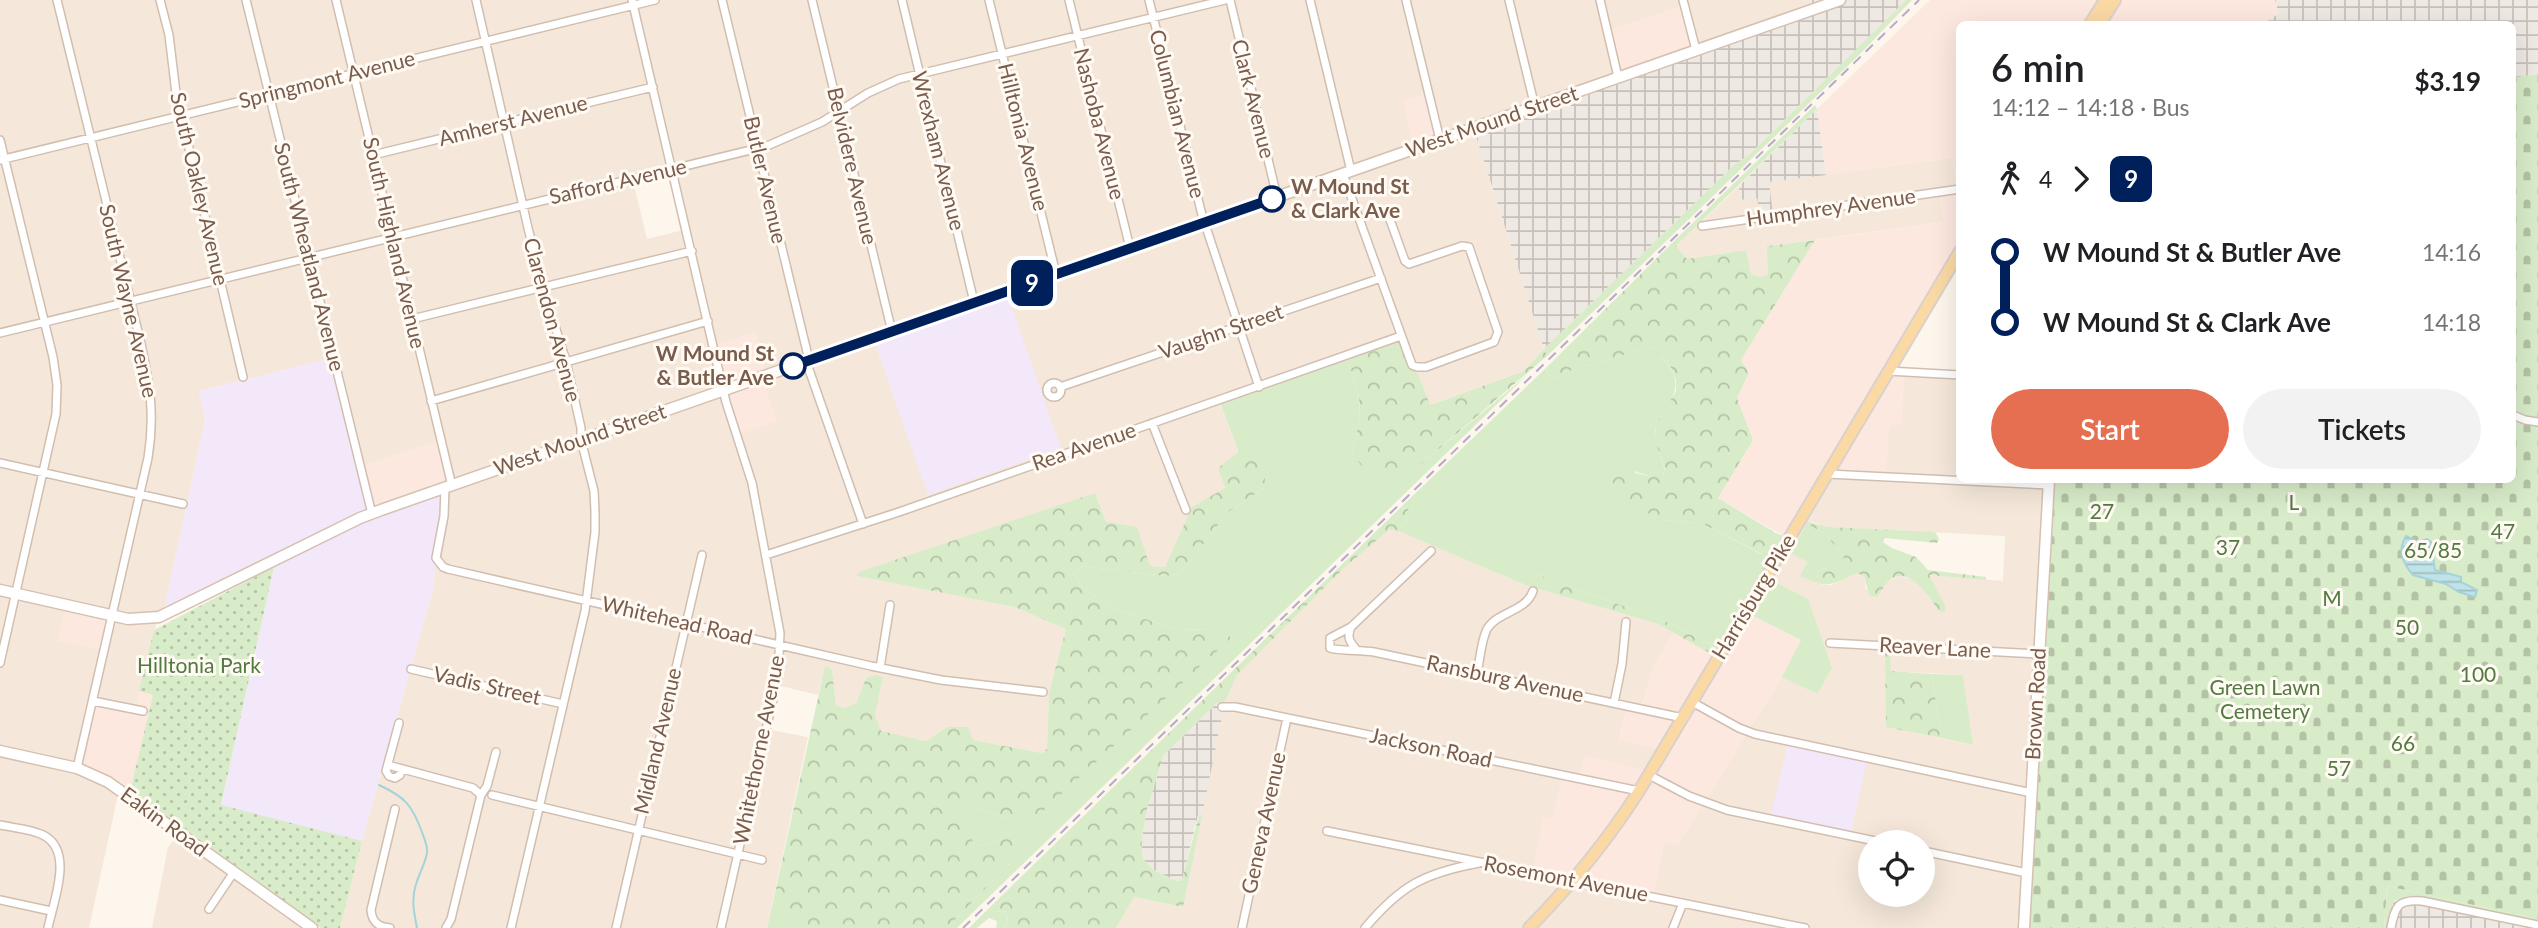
<!DOCTYPE html>
<meta charset="utf-8">
<style>
body{margin:0;font-family:Lato,sans-serif;background:#f2f2f2;color:#202124;height:100vh;display:flex;flex-direction:column;font-size:26px;white-space:nowrap}
*{box-sizing:border-box;margin:0}
p{font-size:23px;color:#757577}
.icon{flex:none;width:38px;height:38px;fill:none;stroke:currentColor;stroke-width:2;stroke-linecap:round;stroke-linejoin:round}
.map{position:relative;flex:1;overflow:hidden}
.panel{position:absolute;left:1956px;top:21px;width:560px;height:462px;display:flex;flex-direction:column;background:#fff;border-radius:10px;box-shadow:0 7px 28px #0002}
.panel>*{flex:none}
.badge{padding:0 14px;border-radius:10px;font-size:24px;line-height:46px}
.buttons{position:absolute;left:1858px;top:830px;display:grid;gap:14px}
.buttons a{display:grid;place-items:center;width:77px;height:77px;border-radius:50%;background:#fff;box-shadow:0 7px 28px #0002;font-size:35px}
.map>.badge{position:absolute;translate:-50% -50%;box-shadow:0 0 0 4px #fff}
.legs{display:flex;align-items:center;gap:10px;height:77px;padding:0 35px;font-size:23px}
.legs p{margin-inline-start:auto}
.overview{display:flex;align-items:center;justify-content:space-between;height:119px;padding:0 35px}
h1{font-size:38px;font-weight:600;line-height:52px}
.action{display:flex;gap:14px;margin-top:auto;padding:14px 35px}
.action a{flex:1;height:80px;border-radius:42px;background:#e76f51;color:#fff;font-size:28px;font-weight:600;line-height:80px;text-align:center}
.action a+a{background:#f2f2f2;color:#202124}
ul{padding:0 35px;list-style:none}
li{display:flex;align-items:center;gap:24px;height:70px;font-size:26px}
li i{display:grid;place-items:center;width:10px;height:100%;margin:0 9px;background:currentColor}
li i::after{content:'';width:18px;height:18px;margin:-9px;border:5px solid;border-radius:50%;background:#fff}
li p{margin-inline-start:auto}
li:first-child i{background:linear-gradient(#0000 50%,currentColor 0)}
li:last-child i{background:linear-gradient(currentColor 50%,#0000 0)}
.map>svg:first-child{display:block}
.residential{fill:#f5e8da;fill-rule:evenodd}
.commercial{fill:#fde8e0}
.industrial{fill:url(#industrial-grid)}
.education{fill:#f3e8fa}
.grass{fill:#d8ecc9}
.forest{fill:url(#forest-crowns)}
.cemetery{fill:url(#cemetery-stones)}
.park{fill:url(#park-dots)}
.water{fill:url(#water-rules);stroke:#a5d3da;stroke-width:2}
.lines{fill:none;stroke-linecap:round;stroke-linejoin:round}
.stream{stroke:#a5d3da;stroke-width:2}
.street-casing{stroke:#d1beb0;stroke-width:10}
.secondary-casing{stroke:#d6c0b0;stroke-width:13}
.primary-casing{stroke:#dad1cd;stroke-width:14}
.street{stroke:#fff;stroke-width:7}
.secondary{stroke:#fff;stroke-width:10}
.primary{stroke:#fbd9a5;stroke-width:10}
.rail{stroke:#b9a8c9;stroke-width:2;stroke-dasharray:10 7;stroke-linecap:butt}
.line-1-casing{stroke:#fff;stroke-width:16}
.line-1{stroke:#00205b;stroke-width:10}
.stop-1-dot{fill:#fff;stroke:#00205b;stroke-width:3.5}
.labels{text-anchor:middle;stroke-width:6;stroke-linejoin:round;paint-order:stroke}
.street-label{font-size:21px;fill:#7a5c4d;stroke:#fffaf3}
.stop-label{font-size:21px;font-weight:bold;fill:#7a5c4d;stroke:#fffaf3;text-anchor:start}
.park-label{font-size:21px;fill:#537a41;stroke:#fffaf3}
</style>
<div class="map">
<svg width="2538" height="928" viewBox="0 0 2538 928">
<defs>
<pattern id="industrial-grid" width="8" height="8" patternUnits="userSpaceOnUse" patternTransform="scale(1.75)"><rect width="8" height="8" fill="#efe9e4"/><path d="M0 4h8M4 0v8" fill="none" stroke="#c7c0bb"/></pattern>
<pattern id="forest-crowns" width="20" height="18" patternUnits="userSpaceOnUse" patternTransform="scale(1.75)"><rect width="20" height="18" fill="#d8ecc9"/><path d="M2 6a3 3 0 1 1 6 0M12 15a3 3 0 1 1 6 0" fill="none" stroke="#b4c2a5"/></pattern>
<pattern id="cemetery-stones" width="16" height="16" patternUnits="userSpaceOnUse" patternTransform="scale(1.75)"><rect width="16" height="16" fill="#d8ecc9"/><path d="M2 7V4a2 2 0 0 1 4 0v3zM10 15v-3a2 2 0 0 1 4 0v3z" fill="#b4c2a5"/></pattern>
<pattern id="park-dots" width="8" height="8" patternUnits="userSpaceOnUse" patternTransform="scale(1.75)"><rect width="8" height="8" fill="#d8ecc9"/><path d="M2 2h.1M6 6h.1" fill="none" stroke="#b4c2a5" stroke-width="1.8" stroke-linecap="round"/></pattern>
<pattern id="water-rules" width="6" height="5" patternUnits="userSpaceOnUse" patternTransform="scale(1.75)"><rect width="6" height="5" fill="#bfe3e8"/><path d="M0 2.5h6" fill="none" stroke="#a0bbbe"/></pattern>
</defs>
<rect width="100%" height="100%" fill="#fdf6ec"/>
<path class="residential" d="M 0,0 L 1810,0 L 1812,15 L 1695,56 L 1683,6 L 1609,31 L 1621,82 L 1475,133 L 1544,349 L 1524,371 L 1429,405 L 1418,374 L 1407,365 L 1398,342 L 1220,404 L 1239,452 L 1219,468 L 1225,488 L 1165,567 L 1150,566 L 1106,523 L 1095,493 L 858,576 L 1014,607 L 1066,629 L 1049,692 L 1047,749 L 1042,753 L 973,740 L 947,727 L 926,741 L 881,731 L 875,715 L 883,677 L 866,678 L 856,703 L 845,708 L 836,705 L 832,669 L 825,667 L 818,695 L 781,686 L 771,730 L 808,737 L 767,928 L 340,928 L 362,841 L 433,589 L 443,492 L 449,490 L 437,442 L 356,468 L 329,359 L 199,391 L 205,420 L 165,606 L 154,630 L 89,928 L 0,928 ZM 669,172 L 683,230 L 647,239 L 633,181 Z
M 1952,158 L 1957,188 L 1939,191 L 1944,222 L 1768,246 L 1768,275 L 1761,277 L 1751,274 L 1746,250 L 1687,259 L 1676,246 L 1739,186 L 1740,200 L 1757,197 L 1760,215 L 1769,182 Z
M 1904,372 L 1960,375 L 1960,480 L 2053,480 L 2028,928 L 1116,928 L 1134,897 L 1182,907 L 1225,702 L 1237,675 L 1345,567 L 1391,528 L 1528,586 L 1658,624 L 1674,633 L 1653,667 L 1642,705 L 1628,703 L 1619,739 L 1664,750 L 1652,771 L 1579,777 L 1563,774 L 1553,819 L 1543,818 L 1653,895 L 1664,842 L 1678,844 L 1782,677 L 1817,694 L 1808,599 L 1772,580 L 1790,553 L 1807,562 L 1801,576 L 1823,585 L 1832,585 L 1857,572 L 1864,576 L 1866,590 L 1900,576 L 1916,580 L 1939,611 L 1945,605 L 1928,575 L 2003,581 L 2005,536 L 1829,527 L 1808,521 L 1834,475 L 1889,425 L 1901,425 ZM 1885,653 L 1891,671 L 1963,675 L 1972,745 L 1887,727 ZM 1871,842 L 1923,842 L 1923,894 L 1871,894 Z
M 178,835 L 305,928 L 152,928 L 168,847 Z"/>
<path class="commercial" d="M 1930,0 L 2275,0 L 2279,14 L 2268,20 L 2269,24 L 1960,24 L 1960,250 L 1888,370 L 1904,372 L 1901,425 L 1889,425 L 1886,478 L 1834,475 L 1796,543 L 1718,498 L 1753,440 L 1737,398 L 1749,373 L 1741,360 L 1815,240 L 1944,222 L 1939,191 L 1957,188 L 1952,158 L 1826,175 L 1817,109 Z
M 1684,6 L 1695,56 L 1621,82 L 1609,31 Z
M 1426,95 L 1436,137 L 1413,144 L 1403,100 Z
M 756,331 L 766,373 L 761,375 L 777,421 L 740,434 L 715,346 Z
M 437,441 L 449,490 L 369,520 L 356,468 Z
M 65,608 L 108,618 L 101,650 L 58,641 Z
M 1740,610 L 1801,640 L 1782,677 L 1678,845 L 1664,842 L 1653,896 L 1533,872 L 1543,817 L 1553,819 L 1563,774 L 1579,777 L 1584,756 L 1651,771 L 1663,750 L 1619,740 L 1628,703 L 1642,705 L 1653,667 L 1674,633 L 1713,655 Z
M 139,691 L 153,695 L 130,791 L 119,788 L 79,768 L 98,696 L 136,704 Z"/>
<path class="industrial" d="M 1810,0 L 1906,0 L 1749,155 L 1734,165 L 1544,349 L 1475,133 L 1812,16 Z
M 2275,0 L 2538,0 L 2538,74 L 2513,78 L 2513,24 L 2269,24 L 2268,20 L 2279,14 Z
M 1817,109 L 1826,175 L 1769,182 L 1773,214 L 1760,216 L 1757,198 L 1740,200 L 1739,186 Z
M 1225,702 L 1202,815 L 1198,815 L 1182,880 L 1176,881 L 1154,870 L 1143,859 L 1141,843 L 1147,809 L 1163,756 L 1217,703 Z
M 2407,896 L 2538,922 L 2538,928 L 2387,928 L 2388,917 L 2394,901 Z"/>
<path class="education" d="M 1008,297 L 1061,448 L 928,495 L 875,344 Z
M 329,359 L 366,508 L 174,604 L 165,606 L 205,420 L 199,391 Z
M 443,492 L 433,589 L 362,841 L 221,806 L 274,567 L 369,520 Z
M 1788,744 L 1867,761 L 1851,832 L 1771,815 Z"/>
<path class="grass" d="M 1906,0 L 1912,0 L 1856,58 L 1547,356 L 1544,349 L 1734,165 L 1749,155 Z
M 1815,105 L 1817,109 L 1676,246 L 1669,246 Z
M 1648,348 L 1655,349 C 1673,371 1684,379 1667,407 C 1664,413 1657,419 1656,426 C 1653,441 1661,456 1665,470 L 1662,476 L 1655,478 L 1634,471 L 1664,520 L 1701,523 L 1761,554 L 1776,533 L 1783,536 L 1718,649 L 1672,624 L 1536,574 L 1531,575 L 1528,586 L 1398,531 L 1412,514 L 1408,509 L 1400,508 L 1547,367 L 1548,375 L 1555,377 L 1562,373 Z
M 1347,360 C 1364,400 1362,412 1352,454 L 1418,467 L 1527,375 L 957,928 L 947,928 L 1015,858 L 1008,838 C 993,838 991,848 974,845 L 961,808 L 969,804 L 1010,820 L 1211,629 L 1179,630 L 1115,609 L 1083,589 L 1074,573 L 1082,566 L 1165,576 L 1180,574 L 1228,512 L 1264,488 L 1249,444 L 1239,452 L 1220,403 Z
M 2053,480 L 2055,480 L 2030,928 L 2028,928 Z
M 1808,521 L 1812,523 L 1811,526 L 1823,532 L 1844,556 L 1842,564 L 1818,571 L 1815,582 L 1800,576 L 1807,562 L 1790,553 Z
M 1772,580 L 1808,599 L 1832,668 L 1817,694 L 1782,677 L 1801,640 L 1751,615 Z
M 1932,674 L 1963,675 L 1973,745 L 1941,738 Z
M 2387,886 L 2538,919 L 2538,922 L 2407,896 L 2394,901 L 2388,917 L 2387,928 L 2384,928 Z
M 773,902 L 796,918 L 793,928 L 767,928 Z
M 988,909 L 995,912 L 1006,911 L 1008,917 L 1004,928 L 996,928 L 997,921 L 989,918 L 977,928 L 969,928 Z"/>
<path class="forest" d="M 1815,240 L 1741,360 L 1749,373 L 1737,398 L 1753,440 L 1718,498 L 1776,533 L 1762,554 L 1701,523 L 1664,520 L 1605,494 C 1624,453 1637,483 1663,475 L 1665,469 L 1655,440 L 1656,424 L 1676,391 L 1676,380 L 1671,368 L 1655,349 L 1648,348 L 1562,373 L 1555,377 L 1548,375 L 1547,367 L 1669,246 L 1676,246 L 1687,259 L 1746,250 L 1751,274 L 1761,277 L 1768,274 L 1767,246 Z
M 1399,342 L 1407,365 L 1418,374 L 1430,405 L 1524,371 L 1544,349 L 1547,356 L 1418,467 C 1386,485 1375,484 1352,454 C 1362,412 1364,400 1347,360 Z
M 1250,443 L 1265,478 L 1264,488 L 1228,512 L 1180,574 L 1165,576 L 1082,566 L 1074,573 L 1083,589 L 1115,609 L 1179,630 L 1211,629 L 1230,634 L 1230,639 L 1031,822 L 1010,820 L 969,804 L 962,808 L 974,845 C 991,848 993,838 1008,838 L 1018,846 L 1015,858 L 947,928 L 793,928 L 795,918 L 773,902 L 825,666 L 832,669 L 836,705 L 845,708 L 856,703 L 866,678 L 876,675 L 883,677 L 875,715 L 881,731 L 926,741 L 947,727 L 968,727 L 973,740 L 1042,753 L 1047,749 L 1049,692 L 1066,629 L 1014,607 L 857,576 L 859,572 L 1095,493 L 1106,522 L 1137,527 L 1150,566 L 1165,567 L 1192,507 L 1225,488 L 1218,468 Z
M 1400,508 L 1408,509 L 1412,514 L 1398,531 L 1390,529 L 1345,567 L 1237,675 L 1225,702 L 1217,703 L 1163,756 L 1147,809 L 1141,843 L 1143,859 L 1154,870 L 1176,881 L 1182,880 L 1199,815 L 1202,815 L 1183,907 L 1134,897 L 1116,928 L 1004,928 L 1008,918 L 1006,911 L 995,912 L 988,909 Z
M 1812,523 L 1829,527 L 1935,532 L 1939,539 L 1937,543 L 1885,538 L 1883,542 L 1892,548 L 1916,557 L 1928,570 L 1986,577 L 1986,580 L 1929,575 L 1945,605 L 1945,612 L 1939,611 C 1930,599 1911,566 1891,579 C 1886,582 1881,592 1877,597 L 1869,595 L 1864,576 L 1857,573 C 1843,579 1830,589 1815,582 L 1818,571 L 1841,564 L 1844,556 L 1823,532 L 1810,526 Z
M 1531,574 L 1536,574 L 1672,624 L 1718,649 L 1713,655 L 1658,624 L 1528,586 Z
M 1885,653 L 1890,653 L 1891,671 L 1932,674 L 1941,738 L 1886,727 Z"/>
<path class="cemetery" d="M 2538,74 L 2538,919 L 2387,886 L 2384,928 L 2030,928 L 2055,480 L 2513,480 L 2513,78 Z"/>
<path class="park" d="M 274,567 L 221,805 L 362,841 L 340,928 L 321,928 L 130,791 L 153,695 L 139,691 L 154,630 Z"/>
<path class="water" d="M 2406,536 L 2418,542 L 2427,539 L 2431,542 L 2435,570 L 2461,577 L 2461,582 L 2477,590 L 2475,597 L 2459,592 L 2446,584 L 2413,575 C 2403,564 2397,549 2406,536 Z"/>
<g class="lines">
<path class="stream" d="M 379,785 C 405,797 412,805 422,832 C 424,838 428,846 427,853 C 425,864 419,874 416,884 C 411,899 414,913 417,928"/>
<g class="street-casing">
<path id="street" d="M 57,0 L 141,344 C 150,386 155,415 148,458 L 77,768
M 160,0 L 169,35 L 176,93 L 243,377
M 246,0 L 372,514
M 336,0 L 452,486
M 476,0 L 528,228 L 543,288 L 566,361 L 581,428 L 581,440 L 594,491 L 595,511 L 595,532 L 585,611 L 511,928
M 632,0 L 726,402 L 752,483 L 780,633 L 778,677 L 721,928
M 722,0 L 809,360
M 812,0 L 892,332
M 902,0 L 974,302
M 989,0 L 1056,274
M 1069,0 L 1130,248
M 1149,0 L 1202,215 L 1259,387
M 1230,0 L 1277,197
M 1310,0 L 1351,171
M 1406,0 L 1440,140
M 1509,0 L 1535,107
M 1600,0 L 1618,77
M 1683,0 L 1696,50
M 0,140 L 53,357 L 57,385 L 56,414 L 0,663
M 373,155 L 653,87
M 0,160 L 655,0
M 1343,174 L 1412,365 L 1417,367 L 1426,367 L 1494,342 L 1498,332 L 1469,247 L 1462,246 L 1409,264 L 1405,261 L 1389,217
M 1702,226 L 1960,189
M 412,319 L 692,251
M 0,333 L 767,146 L 822,122 L 868,93 L 899,79 L 1225,0
M 806,361 L 863,524
M 1888,371 L 1960,375
M1047 390a7 7 0 1 1 14 0a7 7 0 1 1-14 0Z
M 1060,387 L 1381,278
M 431,401 L 708,321
M 2513,415 L 2525,420 L 2538,422
M 1152,423 L 1186,510
M 0,463 L 183,504
M 1828,474 L 2049,485
M 445,488 L 444,516 L 436,558 L 443,567 L 448,569 L 871,666 L 941,680 L 1043,692
M 1431,551 L 1351,627 L 1330,638 L 1330,648 C 1337,651 1362,650 1374,652 L 1683,718
M 766,555 L 899,512 L 1401,336
M 1351,627 C 1347,637 1349,641 1356,649
M 1830,643 L 2039,654
M 880,668 L 890,605
M 411,669 L 563,704
M 1477,673 C 1480,660 1481,641 1487,629 C 1498,611 1526,612 1533,591
M 93,701 L 143,711
M 1692,702 L 1739,728 L 1755,734 L 2032,793
M 1614,703 L 1622,664 L 1626,622
M 1222,707 L 1235,707 L 1639,791
M 399,723 L 386,771 L 389,776 L 395,778 L 400,775 L 401,769
M 388,765 L 473,788 L 481,795
M 1649,775 L 1689,796 L 1727,810 L 1880,842
M 492,795 L 762,860
M 0,825 C 14,828 31,829 43,835 C 75,851 53,902 48,928
M 1327,831 L 1805,928
M 1923,851 L 2027,873
M 0,900 L 51,911
M 209,909 L 234,872
M 390,928 C 378,927 372,922 371,910 L 395,809
M 446,928 L 451,919 L 481,795 L 487,786 L 496,752
M 616,928 L 702,555
M 1242,928 L 1287,718
M 1365,928 C 1401,885 1425,873 1479,863
M 1673,928 L 1683,903
M 2391,928 C 2395,906 2398,899 2422,901 L 2538,925"/>
</g>
<g class="secondary-casing">
<path id="secondary" d="M 0,590 L 128,619 L 159,617 L 360,518 L 381,510 L 1840,0
M 0,751 L 77,768 L 108,782 L 312,928
M 2024,928 L 2049,480"/>
</g>
<g class="primary-casing">
<path id="primary" d="M 2090,24 L 2105,0
M 2100,24 L 2115,0
M 1529,928 C 1571,885 1607,841 1639,791 L 1960,251"/>
</g>
<use href="#street" class="street"/>
<use href="#secondary" class="secondary"/>
<use href="#primary" class="primary"/>
<path class="rail" d="M 963,928 L 1919,0"/>
</g>
<g class="lines">
<g class="line-1-casing">
<path id="line-1" d="M 793,366 L 1272,199"/>
</g>
<use href="#line-1" class="line-1"/>
</g>
<g class="stop-1-dot">
<circle cx="1272" cy="199" r="12"/>
<circle cx="793" cy="366" r="12"/>
</g>
<g class="labels">
<g class="street-label">
<text transform="translate(327 80) rotate(-14)" y="7">Springmont Avenue</text>
<text transform="translate(1253 99) rotate(76)" y="7">Clark Avenue</text>
<text transform="translate(1177 114) rotate(76)" y="7">Columbian Avenue</text>
<text transform="translate(513 121) rotate(-14)" y="7">Amherst Avenue</text>
<text transform="translate(1492 122) rotate(-19)" y="7">West Mound Street</text>
<text transform="translate(1099 124) rotate(76)" y="7">Nashoba Avenue</text>
<text transform="translate(1023 137) rotate(76)" y="7">Hilltonia Avenue</text>
<text transform="translate(938 151) rotate(76)" y="7">Wrexham Avenue</text>
<text transform="translate(852 166) rotate(77)" y="7">Belvidere Avenue</text>
<text transform="translate(765 180) rotate(77)" y="7">Butler Avenue</text>
<text transform="translate(618 182) rotate(-13)" y="7">Safford Avenue</text>
<text transform="translate(199 189) rotate(77)" y="7">South Oakley Avenue</text>
<text transform="translate(1831 208) rotate(-8)" y="7">Humphrey Avenue</text>
<text transform="translate(394 243) rotate(77)" y="7">South Highland Avenue</text>
<text transform="translate(309 257) rotate(76)" y="7">South Wheatland Avenue</text>
<text transform="translate(128 301) rotate(77)" y="7">South Wayne Avenue</text>
<text transform="translate(552 320) rotate(75)" y="7">Clarendon Avenue</text>
<text transform="translate(1221 332) rotate(-19)" y="7">Vaughn Street</text>
<text transform="translate(580 440) rotate(-19)" y="7">West Mound Street</text>
<text transform="translate(1084 447) rotate(-19)" y="7">Rea Avenue</text>
<text transform="translate(1754 597) rotate(-59)" y="7">Harrisburg Pike</text>
<text transform="translate(677 621) rotate(13)" y="7">Whitehead Road</text>
<text transform="translate(1935 648) rotate(3)" y="7">Reaver Lane</text>
<text transform="translate(1505 679) rotate(12)" y="7">Ransburg Avenue</text>
<text transform="translate(487 686) rotate(13)" y="7">Vadis Street</text>
<text transform="translate(2036 704) rotate(-87)" y="7">Brown Road</text>
<text transform="translate(658 741) rotate(-77)" y="7">Midland Avenue</text>
<text transform="translate(1431 748) rotate(12)" y="7">Jackson Road</text>
<text transform="translate(759 750) rotate(-79)" y="7">Whitethorne Avenue</text>
<text transform="translate(164 822) rotate(36)" y="7">Eakin Road</text>
<text transform="translate(1264 823) rotate(-78)" y="7">Geneva Avenue</text>
<text transform="translate(1566 879) rotate(11)" y="7">Rosemont Avenue</text>
</g>
<g class="stop-label">
<text x="1291" y="194">W Mound St<tspan x="1291" dy="24">&amp; Clark Ave</tspan></text>
<text x="774" y="361" text-anchor="end">W Mound St<tspan x="774" dy="24">&amp; Butler Ave</tspan></text>
</g>
<g class="park-label">
<text x="2294" y="510">L</text>
<text x="2102" y="519">27</text>
<text x="2503" y="539">47</text>
<text x="2228" y="555">37</text>
<text x="2433" y="558">65/85</text>
<text x="2332" y="606">M</text>
<text x="2407" y="635">50</text>
<text x="199" y="673">Hilltonia Park</text>
<text x="2478" y="682">100</text>
<text x="2265" y="695">Green Lawn<tspan x="2265" dy="24">Cemetery</tspan></text>
<text x="2403" y="751">66</text>
<text x="2339" y="776">57</text>
</g>
</g>
</svg>
<div class="buttons">
<a><svg class="icon" aria-label="locate" viewBox="0 0 24 24"><circle cx="12" cy="12" r="6"/><path d="M12 2v4M12 18v4M2 12h4M18 12h4"/></svg></a>
</div>
<b class="badge" style="left:1032px;top:283px;background:#00205b;color:#fff">9</b>
<section class="panel">
<div class="overview"><div><h1>6 min</h1><p>14:12 – 14:18 · Bus</p></div><b>$3.19</b></div>
<div class="legs"><svg class="icon" aria-label="walk" viewBox="0 0 24 24"><circle cx="13" cy="4" r="2"/><path d="M13 8l-2 6 4 7M11 14l-3 7M7 12l3-4h3l4 4"/></svg>4<svg class="icon" aria-label="forward" viewBox="0 0 24 24"><path d="M9 5l7 7-7 7"/></svg><b class="badge" style="background:#00205b;color:#fff">9</b></div>
<ul>
<li><i style="color:#00205b"></i><b>W Mound St &amp; Butler Ave</b><p>14:16</p></li>
<li><i style="color:#00205b"></i><b>W Mound St &amp; Clark Ave</b><p>14:18</p></li>
</ul>
<div class="action"><a>Start</a><a>Tickets</a></div>
</section>
</div>
